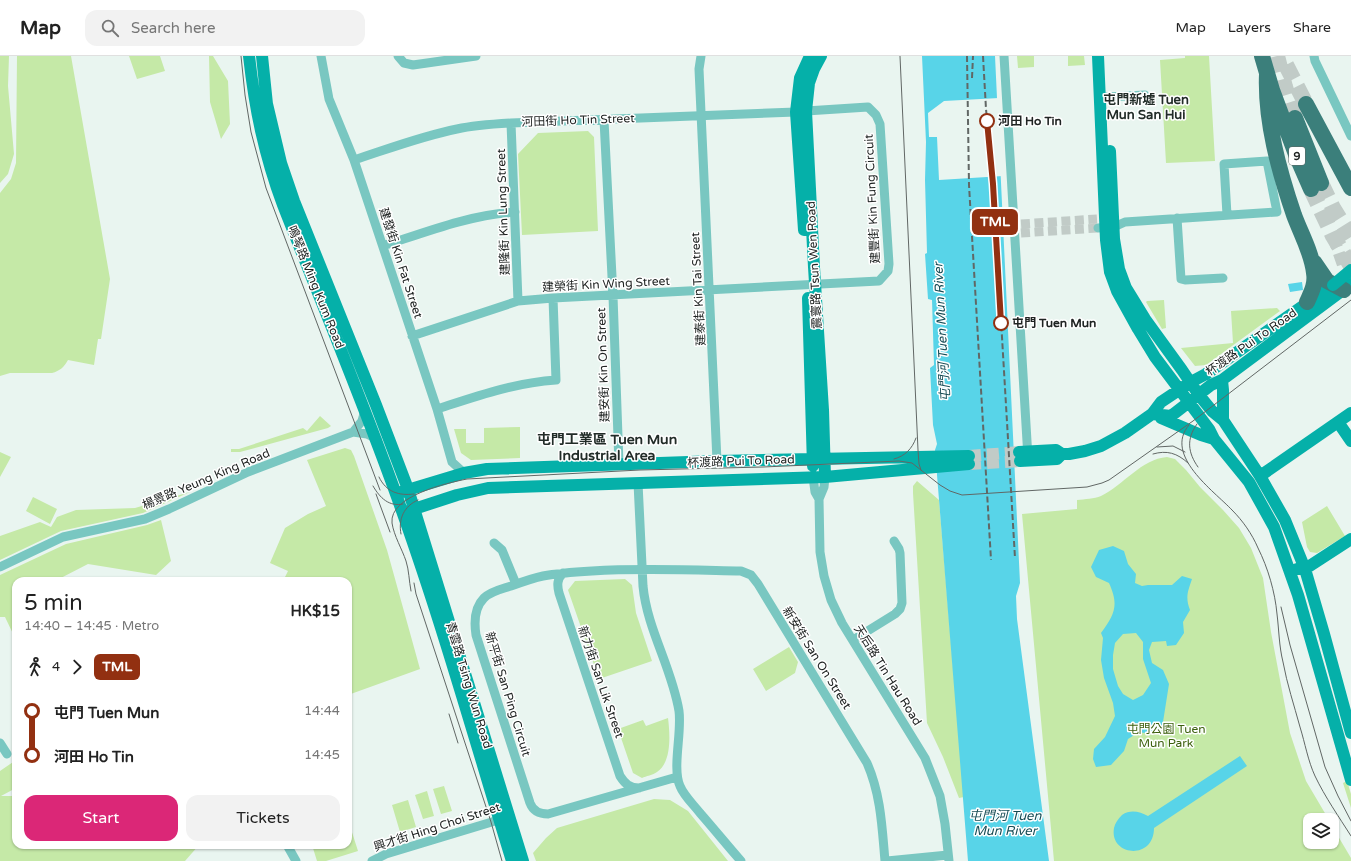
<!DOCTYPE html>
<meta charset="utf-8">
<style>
body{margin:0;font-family:"Varela Round","Noto Sans TC",sans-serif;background:#f2f2f2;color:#222;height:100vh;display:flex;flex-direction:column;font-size:15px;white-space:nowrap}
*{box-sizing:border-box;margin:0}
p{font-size:13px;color:#767676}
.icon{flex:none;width:22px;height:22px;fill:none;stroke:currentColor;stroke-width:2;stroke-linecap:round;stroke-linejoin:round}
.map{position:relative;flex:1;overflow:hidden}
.drawer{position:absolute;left:12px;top:521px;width:340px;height:272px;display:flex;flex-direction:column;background:#fff;border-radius:12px;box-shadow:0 1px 3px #0004}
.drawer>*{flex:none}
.badge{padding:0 8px;border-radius:6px;font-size:14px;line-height:26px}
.controls{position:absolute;left:1303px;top:757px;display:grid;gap:8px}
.controls a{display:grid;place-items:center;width:36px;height:36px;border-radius:8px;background:#fff;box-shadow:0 1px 3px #0004;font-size:20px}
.map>.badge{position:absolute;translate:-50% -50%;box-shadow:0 0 0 2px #fff}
.legs{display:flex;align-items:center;gap:6px;height:44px;padding:0 12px;font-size:13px}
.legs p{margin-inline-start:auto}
.summary{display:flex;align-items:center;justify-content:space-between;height:68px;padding:0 12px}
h1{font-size:22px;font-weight:600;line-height:30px}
.action{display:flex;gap:8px;margin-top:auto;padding:8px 12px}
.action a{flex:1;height:46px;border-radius:12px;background:#db2777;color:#fff;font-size:16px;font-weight:600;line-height:46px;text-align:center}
.action a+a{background:#f2f2f2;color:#222}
ul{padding:0 12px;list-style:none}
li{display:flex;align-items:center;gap:14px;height:44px;font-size:15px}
li i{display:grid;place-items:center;width:6px;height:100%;margin:0 5px;background:currentColor}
li i::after{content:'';width:10px;height:10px;margin:-5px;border:3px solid;border-radius:50%;background:#fff}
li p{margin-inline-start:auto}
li:first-child i{background:linear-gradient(#0000 50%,currentColor 0)}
li:last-child i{background:linear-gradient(currentColor 50%,#0000 0)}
header{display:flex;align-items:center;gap:24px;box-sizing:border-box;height:56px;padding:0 20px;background:#fff;border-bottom:1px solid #e0e0e0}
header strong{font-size:19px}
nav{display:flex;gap:22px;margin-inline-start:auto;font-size:14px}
.search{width:280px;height:36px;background:#f2f2f2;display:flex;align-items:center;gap:10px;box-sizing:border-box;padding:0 14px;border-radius:12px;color:#767676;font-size:15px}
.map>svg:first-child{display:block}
.green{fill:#c5e9a7}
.water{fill:#58d4e8;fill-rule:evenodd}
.pier{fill:#e9f5f0}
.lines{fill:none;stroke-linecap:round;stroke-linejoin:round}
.street-tunnel{stroke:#c1cbc7;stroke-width:9;stroke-dasharray:9 4.5;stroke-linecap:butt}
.secondary-tunnel{stroke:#c1cbc7;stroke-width:12;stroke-dasharray:12 6;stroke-linecap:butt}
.highway-tunnel{stroke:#c1cbc7;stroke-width:16;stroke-dasharray:16 8;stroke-linecap:butt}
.street{stroke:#79c7c1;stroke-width:9}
.secondary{stroke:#05b0a9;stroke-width:12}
.highway{stroke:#3b7f7b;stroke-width:16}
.tram{stroke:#616765;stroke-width:1}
.rail{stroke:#616765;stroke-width:2;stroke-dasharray:6 3;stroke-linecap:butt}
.secondary-bridge{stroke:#05b0a9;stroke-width:12}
.line-1-casing{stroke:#fff;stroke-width:9}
.line-1{stroke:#923011;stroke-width:6}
.stop-1-dot{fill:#fff;stroke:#923011;stroke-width:2}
.labels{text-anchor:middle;stroke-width:3;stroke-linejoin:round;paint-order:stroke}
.shield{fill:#fff;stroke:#636665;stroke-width:1}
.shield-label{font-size:11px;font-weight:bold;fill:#202423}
.street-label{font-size:12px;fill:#202423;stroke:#fff}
.stop-label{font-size:12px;font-weight:bold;fill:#202423;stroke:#fff;text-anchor:start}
.park-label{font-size:12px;fill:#3c600e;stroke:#fff}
.neighbourhood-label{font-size:13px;font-weight:bold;fill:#222c28;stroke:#fff}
.water-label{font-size:13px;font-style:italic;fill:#164c55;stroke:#fff}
.quarter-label{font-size:14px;font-weight:bold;fill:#222c28;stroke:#fff}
</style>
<header>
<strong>Map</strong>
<div class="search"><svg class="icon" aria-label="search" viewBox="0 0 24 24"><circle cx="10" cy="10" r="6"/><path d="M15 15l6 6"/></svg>Search here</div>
<nav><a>Map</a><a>Layers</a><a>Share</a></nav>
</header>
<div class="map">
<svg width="1351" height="805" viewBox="0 0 1351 805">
<rect width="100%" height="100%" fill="#e9f5f0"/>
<path class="green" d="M 0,0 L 9,0 L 8,30 L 14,98 L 8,118 L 0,127 Z
M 17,0 L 71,0 L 110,223 L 101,283 L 98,283 L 94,309 L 68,304 C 64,311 60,315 52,317 L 10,317 L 0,320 L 0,137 L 11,123 L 16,107 Z
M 129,0 L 160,0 L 165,15 L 137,23 Z
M 209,0 L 213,0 L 228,25 L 230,68 L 221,83 L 210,46 Z
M 1017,0 L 1034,0 L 1034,11 L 1018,12 Z
M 1068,0 L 1084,0 L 1085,9 L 1068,10 Z
M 1185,0 L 1209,0 L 1215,105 L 1166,107 L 1160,4 L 1185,2 Z
M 588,75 L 594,81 L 598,175 L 522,179 L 518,98 L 538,77 Z
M 1164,244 L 1166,272 L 1162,273 L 1146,246 L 1147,245 Z
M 1277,252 L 1280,255 L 1206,309 L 1195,310 L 1181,292 L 1233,287 L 1231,255 Z
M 320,360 L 331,370 L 328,372 L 240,396 L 231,396 L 231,393 L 239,393 L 303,372 L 307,375 Z
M 520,371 L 520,402 L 471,404 L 461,397 L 454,373 L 466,373 L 466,387 L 484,387 L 484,372 Z
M 345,392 L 351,394 L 354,400 L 387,494 L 420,613 L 348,639 L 348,525 L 283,525 L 288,515 L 270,507 L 285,472 L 308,458 L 326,450 L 307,404 Z
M 0,396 L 11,401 L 0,421 Z
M 1167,401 L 1175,403 L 1186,414 L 1200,431 L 1223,454 L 1239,472 L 1251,492 L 1263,522 L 1271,576 L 1290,677 L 1306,725 L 1329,764 L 1310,764 L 1310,786 L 1332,786 L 1332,770 L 1351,802 L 1351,805 L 1054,805 L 1022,458 L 1077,453 L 1077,444 C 1085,443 1094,443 1101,440 C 1124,429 1141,403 1167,401 Z
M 917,425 L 939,444 L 964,741 L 959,742 L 943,701 L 927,667 L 913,437 L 913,430 Z
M 190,436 L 143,457 L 61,475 L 0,504 L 0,480 L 40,466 L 51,471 L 57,461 L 76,454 L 135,452 Z
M 33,441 L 57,453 L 50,468 L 26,455 Z
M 1327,450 L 1345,480 L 1317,497 L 1310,496 L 1307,491 L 1302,466 Z
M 161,464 L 171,505 L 156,519 L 88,508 L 55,525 L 16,525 L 16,584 L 5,561 L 0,561 L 0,519 L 66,488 L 147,469 Z
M 625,523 L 632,529 L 636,557 L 652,605 L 599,623 L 568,534 L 575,525 Z
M 789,591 L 798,606 L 795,617 L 766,635 L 753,613 Z
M 668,662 C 670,678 672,706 657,716 C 653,719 646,720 642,722 L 633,717 L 618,673 L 643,664 L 646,670 Z
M 16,704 L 16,732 L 1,740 L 16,740 L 16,789 L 199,789 L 185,805 L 0,805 L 0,715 Z
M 1347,725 L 1351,738 L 1351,752 L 1343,727 Z
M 444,730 L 452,755 L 441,758 L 433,733 Z
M 427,735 L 434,760 L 423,763 L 415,739 Z
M 654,743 L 670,744 L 688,755 L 728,805 L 536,805 L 533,797 L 546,782 L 557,772 Z
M 408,744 L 416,771 L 400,776 L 392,749 Z
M 350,770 L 358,795 L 326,805 L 317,805 L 312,789 L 348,789 L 348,771 Z"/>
<path class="water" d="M 922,0 L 995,0 L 1020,527 L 1016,540 L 1017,563 L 1049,805 L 968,805 L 935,394 L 937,388 L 933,369 L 930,312 L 934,309 L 932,244 L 928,243 L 925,198 L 927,197 L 925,124 L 926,86 Z
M 1302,226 L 1303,234 L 1290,236 L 1288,228 Z
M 1113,490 L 1124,495 L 1128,508 L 1136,518 L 1135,527 L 1142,530 L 1148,529 L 1172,529 L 1182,520 L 1192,523 C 1188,535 1185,541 1190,554 L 1183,566 L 1184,577 L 1176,589 L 1167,590 L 1166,585 L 1152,586 L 1149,594 L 1152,607 L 1163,614 L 1169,628 L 1163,666 L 1159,677 L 1150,678 L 1139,676 L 1128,683 L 1124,695 L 1111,709 L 1096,711 L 1093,703 L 1094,693 L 1105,681 L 1115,660 L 1113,647 L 1104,622 L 1101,604 L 1103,582 L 1101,577 C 1115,558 1119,549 1109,527 L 1096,521 L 1091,511 L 1099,494 ZM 1136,577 L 1143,586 L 1143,603 L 1151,627 L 1143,639 L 1133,644 L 1123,638 L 1118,630 L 1113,613 L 1113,599 L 1115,587 L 1123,578 Z
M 1240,700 L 1247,710 L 1154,772 C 1154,805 1109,800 1114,772 C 1115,767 1118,763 1122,759 C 1131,753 1140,756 1148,760 Z"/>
<path class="pier" d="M 999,42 L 1003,120 L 939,124 L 937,81 L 929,81 L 928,57 L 944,45 Z"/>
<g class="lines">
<path class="street-tunnel" d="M 1021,168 L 1097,163
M 1021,177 L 1098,172"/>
<path class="secondary-tunnel" d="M 1333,180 L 1343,209 L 1351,223
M 969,400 L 1019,396
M 969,408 L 1020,405"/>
<path class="highway-tunnel" d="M 1277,0 L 1285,31 L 1295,62
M 1286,9 L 1306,48
M 1321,127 L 1333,152 L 1351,181
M 1311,133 L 1333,180 L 1351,210"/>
<path class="street" d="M 321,0 L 329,43 L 354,104 L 437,353 L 452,406 L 464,417
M 398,0 L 404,7 L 413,9 L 476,0
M 701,0 L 699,13 L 717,405
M 1004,0 L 1028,402
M 1314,0 L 1315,5 L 1351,80
M 1107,41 L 1145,39
M 604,64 L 613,240 L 619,409
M 511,67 L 518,245
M 354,104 C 388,93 422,80 457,73 C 475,69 493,68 511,67 L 796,56
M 1177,162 L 1181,223 L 1185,224 L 1223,222
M 1098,172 L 1114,171 L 1125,166 L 1277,156 L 1267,105 L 1224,108 L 1227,159
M 383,190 C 426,176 469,159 515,156
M 412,280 L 518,245 L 553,242 L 879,225 L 888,215 L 889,208 L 880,68 L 876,59 L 868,51 L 806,55
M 437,353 C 477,340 513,327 556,324 L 553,242
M 353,376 L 367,378 L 377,383
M 813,421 L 815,436 L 819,443
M 825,421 L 824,431 L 819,443 L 820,496 L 824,520 L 831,544 L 842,567 L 925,702 L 940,740 L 945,768 L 949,805
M 638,427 L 643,530 C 647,573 672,612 679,655 C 682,677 672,712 680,730 C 684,740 693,748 700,757 C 714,773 727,789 741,805
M 494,487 L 502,494 L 516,528
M 0,511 L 63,481 L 145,463 L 169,453 L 248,416 L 353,376 L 362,365 L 365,354
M 563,517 C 557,523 557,529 559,537 L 620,720 C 625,728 630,732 639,732
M 853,584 L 895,558 L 900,553 L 902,547 L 900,497 L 899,493 L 894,485
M 0,687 L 7,698
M 677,721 L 548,758 C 539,758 533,755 530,747 L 476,579 C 474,566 474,552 484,542 C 491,535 502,533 511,530 C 522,526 533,522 543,520 C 559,517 575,516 592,515 C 641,512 691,514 741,515 L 751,519 L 758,528 L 867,707 C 881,739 882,771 885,805
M 287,789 L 296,805
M 372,805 L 386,798 L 505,762
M 887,805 L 948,799"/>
<path class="secondary" d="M 249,0 C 255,53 264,98 283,149 C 323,251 366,352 402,455 C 443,570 476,688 512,805
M 262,0 L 267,48 L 281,107 L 294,145 L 376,349 L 408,433 L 523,805
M 821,0 L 814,13 L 809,27 L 806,55 L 814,211 L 823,354 L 825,421
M 1098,0 L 1106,184 L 1110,216 L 1117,235 L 1138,273 L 1155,301 L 1209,373 L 1214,383 L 1249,426 L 1274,471 L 1298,539 L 1351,724
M 1110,95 L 1114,183 L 1119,213 L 1126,232 L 1145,263 L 1182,314 L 1199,339 L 1212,355 L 1223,364 L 1260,420 L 1285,464 L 1305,513 L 1324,578 L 1351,677
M 804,174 L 796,56 L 800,22 L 810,0
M 808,242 L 813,410
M 1222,324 L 1223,334 L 1223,364
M 1152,358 L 1171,360 L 1211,329 L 1222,324 L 1351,228
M 1161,362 L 1201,379 L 1214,383
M 1338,366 L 1351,385
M 1019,396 L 1056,394 L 1062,398 L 1069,398 L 1085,395 L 1101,390 L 1125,377 L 1152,358 L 1161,346 L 1191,326 L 1206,318 L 1333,229
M 1020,405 L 1057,403 L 1062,398
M 1260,420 L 1351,357
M 401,436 L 464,417 L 487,413 L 717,405 L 969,400
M 408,455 L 457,439 L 488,432 L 825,421 L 969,408
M 1297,513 L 1305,513 L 1351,483"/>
<path class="highway" d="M 1262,0 L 1272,34 L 1297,101 L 1311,133
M 1267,18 C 1265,65 1279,115 1294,159 C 1301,178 1312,197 1314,217 C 1316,228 1311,237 1307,246
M 1306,48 L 1351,132
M 1295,62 L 1321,127
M 1314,206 L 1327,225 L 1344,234"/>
<path class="tram" d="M 241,0 L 245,39 L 251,76 L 266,132 L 380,434
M 900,0 L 918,394 L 919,408 L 921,414
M 1197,368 C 1186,383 1188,397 1198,411
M 1189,369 C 1163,399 1214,435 1232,454 C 1243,465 1252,478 1258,492 C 1268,512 1275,536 1277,558 C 1279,574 1279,590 1283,606 C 1287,628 1294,649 1300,671 C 1305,687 1308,705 1315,720 C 1325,741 1339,761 1351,780
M 1157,391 L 1173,390 L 1185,396
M 1153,398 C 1167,394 1177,397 1188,407
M 894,403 C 905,400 912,393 916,382
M 379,421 C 386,436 399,440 414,438
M 373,430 C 380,442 389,451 403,448
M 376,438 L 390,476
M 401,478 C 398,463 404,450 418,444
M 414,527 L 416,538 L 491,766 L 502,805
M 411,535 C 409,525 409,514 406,505 C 402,493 394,480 392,467 C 389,440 447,427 467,423 L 640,414 L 763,411 L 899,405 L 912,407 L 940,429 L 950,435 L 962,439 L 1087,431 L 1102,427 L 1109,424 L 1193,365 L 1351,244
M 1281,551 L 1290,589 L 1325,711 L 1338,740 L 1351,765
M 449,658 L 458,687"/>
<path class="rail" d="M 967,0 L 969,129 L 991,504
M 983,0 L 986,53 L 993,128 L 1015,502
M 972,22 L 973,0"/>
<path class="secondary-bridge" d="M 1333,229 L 1351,214"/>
</g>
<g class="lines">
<g class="line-1-casing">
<path id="line-1" d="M 987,65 L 993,128 L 1001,267"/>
</g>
<use href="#line-1" class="line-1"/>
</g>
<g class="stop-1-dot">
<circle cx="987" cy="65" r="7"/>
<circle cx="1001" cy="267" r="7"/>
</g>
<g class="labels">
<rect class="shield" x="1289" y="91" width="16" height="18" rx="3"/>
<g class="shield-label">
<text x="1297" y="104">9</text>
</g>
<g class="street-label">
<text transform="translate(578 64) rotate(-2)" y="4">河田街 Ho Tin Street</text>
<text transform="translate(872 143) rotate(-93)" y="4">建豐街 Kin Fung Circuit</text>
<text transform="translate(503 156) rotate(-92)" y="4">建隆街 Kin Lung Street</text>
<text transform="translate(401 207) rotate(72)" y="4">建發街 Kin Fat Street</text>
<text transform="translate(814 209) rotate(-93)" y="4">震寰路 Tsun Wen Road</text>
<text transform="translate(606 228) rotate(-3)" y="4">建榮街 Kin Wing Street</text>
<text transform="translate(316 231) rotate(68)" y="4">鳴琴路 Ming Kum Road</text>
<text transform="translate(698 233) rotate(-93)" y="4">建泰街 Kin Tai Street</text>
<text transform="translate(1251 286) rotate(-35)" y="4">杯渡路 Pui To Road</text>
<text transform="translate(603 309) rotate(-92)" y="4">建安街 Kin On Street</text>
<text transform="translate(741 405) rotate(-2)" y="4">杯渡路 Pui To Road</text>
<text transform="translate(206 423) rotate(-23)" y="4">楊景路 Yeung King Road</text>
<text transform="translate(817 602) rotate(58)" y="4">新安街 San On Street</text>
<text transform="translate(888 619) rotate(58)" y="4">天后路 Tin Hau Road</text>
<text transform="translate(601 626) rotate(71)" y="4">新力街 San Lik Street</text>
<text transform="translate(469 629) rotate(73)" y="4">青雲路 Tsing Wun Road</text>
<text transform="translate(508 638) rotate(73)" y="4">新平街 San Ping Circuit</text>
<text transform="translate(437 771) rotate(-18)" y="4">興才街 Hing Choi Street</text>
</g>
<g class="stop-label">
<text x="998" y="69">河田 Ho Tin</text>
<text x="1012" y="271">屯門 Tuen Mun</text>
</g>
<g class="park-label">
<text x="1166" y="677">屯門公園 Tuen<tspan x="1166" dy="14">Mun Park</tspan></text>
</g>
<g class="neighbourhood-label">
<text x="1146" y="48">屯門新墟 Tuen<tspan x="1146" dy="15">Mun San Hui</tspan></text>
</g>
<g class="water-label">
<text transform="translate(941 276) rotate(-93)" y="5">屯門河 Tuen Mun River</text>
<text x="1005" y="764">屯門河 Tuen<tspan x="1005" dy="15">Mun River</tspan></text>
</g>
<g class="quarter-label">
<text x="607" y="388">屯門工業區 Tuen Mun<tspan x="607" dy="16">Industrial Area</tspan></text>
</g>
</g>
</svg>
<div class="controls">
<a><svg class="icon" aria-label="layers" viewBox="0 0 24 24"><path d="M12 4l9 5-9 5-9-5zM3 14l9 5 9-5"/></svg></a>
</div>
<b class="badge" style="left:995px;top:166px;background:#923011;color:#fff">TML</b>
<section class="drawer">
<div class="summary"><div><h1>5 min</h1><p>14:40 – 14:45 · Metro</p></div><b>HK$15</b></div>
<div class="legs"><svg class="icon" aria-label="walk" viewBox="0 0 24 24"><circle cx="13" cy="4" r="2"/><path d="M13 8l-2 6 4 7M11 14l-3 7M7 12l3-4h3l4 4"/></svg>4<svg class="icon" aria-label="forward" viewBox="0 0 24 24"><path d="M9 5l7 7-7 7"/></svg><b class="badge" style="background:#923011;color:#fff">TML</b></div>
<ul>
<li><i style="color:#923011"></i><b>屯門 Tuen Mun</b><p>14:44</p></li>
<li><i style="color:#923011"></i><b>河田 Ho Tin</b><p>14:45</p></li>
</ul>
<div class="action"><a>Start</a><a>Tickets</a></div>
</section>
</div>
